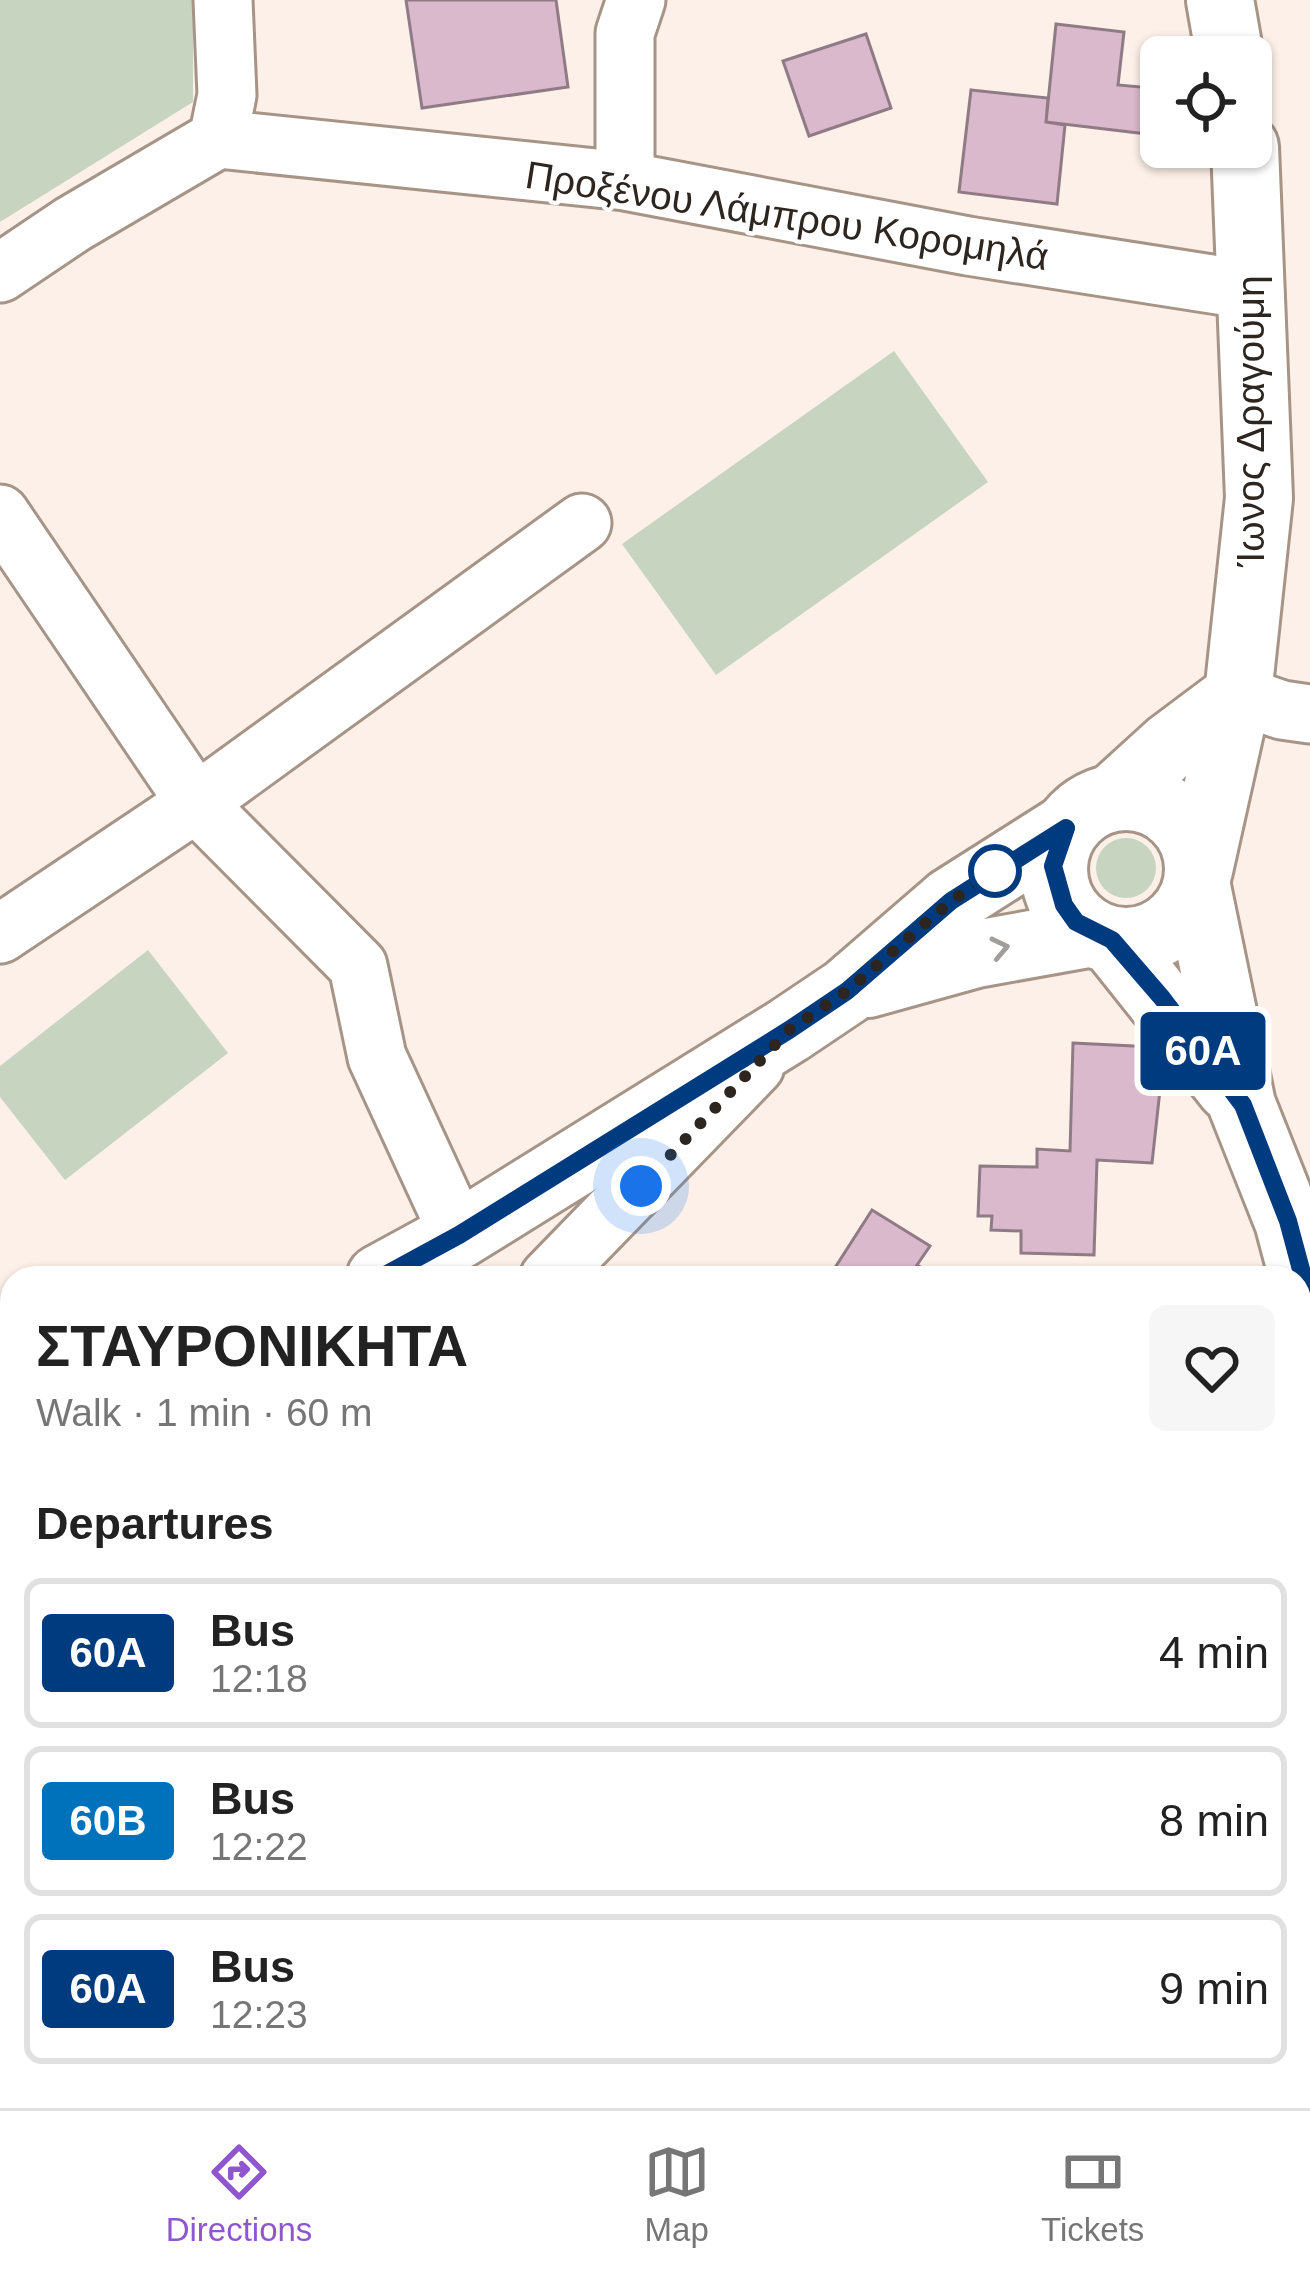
<!DOCTYPE html>
<meta charset="utf-8">
<style>
body{margin:0;font-family:Helvetica,sans-serif;background:#f6f6f6;color:#222;height:100vh;display:flex;flex-direction:column;font-size:45px;white-space:nowrap}
*{box-sizing:border-box;margin:0}
p{font-size:39px;color:#767676}
.icon{flex:none;width:66px;height:66px;fill:none;stroke:currentColor;stroke-width:2;stroke-linecap:round;stroke-linejoin:round}
.map{position:relative;flex:1;overflow:hidden}
.drawer{position:absolute;left:0px;top:1266px;width:1311px;height:843px;display:flex;flex-direction:column;background:#fff;border-radius:36px 36px 0 0;box-shadow:0 3px 9px #0004}
.drawer>*{flex:none}
.badge{padding:0 24px;border-radius:9px;font-size:42px;line-height:78px}
.tools{position:absolute;left:1140px;top:36px;display:grid;gap:24px}
.tools a{display:grid;place-items:center;width:132px;height:132px;border-radius:18px;background:#fff;box-shadow:0 3px 9px #0004;font-size:60px}
.you{position:absolute;width:60px;height:60px;margin:-30px;border:9px solid #fff;border-radius:50%;background:#1a73e8;box-shadow:0 0 0 18px #1a73e833}
.map>.badge{position:absolute;translate:-50% -50%;box-shadow:0 0 0 6px #fff}
h2{padding:0 36px;font-size:45px;line-height:108px}
.round{display:grid;place-items:center;flex:none;width:126px;height:126px;border-radius:18px;background:#f6f6f6}
.head{display:flex;align-items:center;justify-content:space-between;height:204px;padding:0 36px}
h1{font-size:57px;font-weight:700;line-height:90px}
ul{padding:0;list-style:none}
li{display:flex;align-items:center;gap:36px;height:150px;margin:0 24px 18px;padding:0 12px;border:6px solid #e0e0e0;border-radius:18px}
li div{flex:1}
li b{display:block;font-size:45px}
li em{font-style:normal}
li .badge{min-width:132px;font-weight:700;text-align:center}
.tabs{display:flex;justify-content:space-around;align-items:center;height:168px;border-top:3px solid #e0e0e0;background:#fff;font-size:33px;color:#767676}
.tabs a{display:grid;justify-items:center;gap:6px}
.tabs .current{color:#8f56cd}
.map>svg:first-child{display:block}
.green{fill:#c6d4c0}
.building{fill:#dbb9cc;stroke:#8f7b86;stroke-width:3}
.lines{fill:none;stroke-linecap:round;stroke-linejoin:round}
.street-casing{stroke:#a69487;stroke-width:63}
.secondary-casing{stroke:#a69487;stroke-width:72}
.street{stroke:#fff;stroke-width:57}
.secondary{stroke:#fff;stroke-width:66}
.oneway{stroke:#a09d9b}
.line-casing{stroke:#fff;stroke-width:27}
.line{stroke:#003b80;stroke-width:18}
.walk{stroke:#2c2520;stroke-width:12;stroke-dasharray:0 21.6}
.stop-dot{fill:#fff;stroke:#003b80;stroke-width:6}
.labels{text-anchor:middle;stroke-width:9;stroke-linejoin:round;paint-order:stroke}
.street-label{font-size:39px;fill:#2c2520;stroke:#fff}
</style>
<div class="map">
<svg width="1310" height="2108" viewBox="0 0 1310 2108">
<rect width="100%" height="100%" fill="#fcf0e8"/>
<path class="green" d="M 0,0 L 193,0 L 193,102 L 0,222 Z
M 894,351 L 988,482 L 716,675 L 622,544 Z
M1096 868a30 30 0 1 1 60 0a30 30 0 1 1-60 0Z
M 148,950 L 228,1053 L 65,1180 L 0,1097 L 0,1066 Z"/>
<path class="building" d="M 406,0 L 556,0 L 568,87 L 422,108 Z
M 1056,24 L 1124,32 L 1118,85 L 1152,88 L 1147,134 L 1046,122 Z
M 866,34 L 891,108 L 809,136 L 783,61 Z
M 971,90 L 1048,98 L 1046,122 L 1065,125 L 1057,204 L 959,192 Z
M 1073,1043 L 1153,1047 L 1152,1089 L 1160,1090 L 1152,1163 L 1097,1160 L 1094,1255 L 1021,1253 L 1021,1231 L 991,1230 L 992,1216 L 978,1216 L 980,1166 L 1037,1167 L 1037,1149 L 1070,1151 Z
M 872,1210 L 930,1246 L 917,1265 L 938,1278 L 829,1277 Z
M 344,2097 L 450,2097 L 453,2108 L 348,2108 Z
M 560,2097 L 720,2097 L 722,2103 L 709,2108 L 659,2108 L 657,2102 L 643,2108 L 565,2108 Z
M 1181,2097 L 1286,2097 L 1286,2108 L 1182,2108 Z"/>
<g class="lines">
<g class="street-casing">
<path id="street" d="M 218,139 L 227,95 L 223,0
M 625,181 L 625,33 L 636,0
M 0,273 L 73,224 L 218,139 L 625,181 L 968,246 L 1250,290
M 0,514 L 196,803 L 358,966 L 377,1057 L 459,1235
M 1238,695 L 1282,710 L 1310,714
M 0,934 L 196,803 L 582,523
M 549,1278 L 755,1066
M 1299,1780 L 1310,1777
M 0,1975 L 12,1972
M 147,2097 L 153,2108
M 915,2108 L 927,2097"/>
</g>
<g class="secondary-casing">
<path id="secondary" d="M 1220,0 L 1230,57
M1054 869a72 72 0 1 1 144 0a72 72 0 1 1-144 0Z
M 1114,797 L 1170,746 L 1238,695
M 1199,870 L 1238,695 L 1259,498 L 1245,147
M 1197,887 L 1242,1105 L 1288,1221 L 1310,1303
M 1112,940 L 1230,1088
M 868,984 L 976,954 L 1093,933
M 380,1278 L 459,1235 L 789,1030 L 847,991 L 951,901 L 1066,828
M 0,1434 L 12,1421"/>
</g>
<use href="#street" class="street"/>
<use href="#secondary" class="secondary"/>
</g>
<defs><path id="oneway-chevron" d="M-2-3.5L2.5 0L-2 3.5" fill="none" stroke-width="1.6" stroke-linecap="round" stroke-linejoin="round" transform="scale(3)"/></defs>
<use class="oneway" href="#oneway-chevron" transform="translate(1000 948) rotate(-12)"/>
<g class="lines">
<g class="line-casing">
<path id="line" d="M 380,1278 L 459,1235 L 789,1030 L 847,991 L 951,901 L 1066,828 L 1053,866 L 1064,905 L 1076,922 L 1112,940 L 1162,998 L 1243,1105 L 1288,1221 L 1310,1303"/>
</g>
<use href="#line" class="line"/>
<path class="walk" d="M 641,1186 L 789,1030 L 847,991 L 951,901 L 1004,865 L 995,871"/>
</g>
<circle class="stop-dot" cx="995" cy="871" r="24"/>
<g class="labels">
<g class="street-label">
<text transform="translate(787 215) rotate(9)" y="14">Προξένου Λάμπρου Κορομηλά</text>
<text transform="translate(1250 421) rotate(-90)" y="14">Ίωνος Δραγούμη</text>
</g>
</g>
</svg>
<div class="tools">
<a><svg class="icon" aria-label="locate" viewBox="0 0 24 24"><circle cx="12" cy="12" r="6"/><path d="M12 2v4M12 18v4M2 12h4M18 12h4"/></svg></a>
</div>
<div class="you" style="left:641px;top:1186px"></div>
<b class="badge" style="left:1203px;top:1051px;background:#003b80;color:#fff">60Α</b>
<section class="drawer">
<div class="head"><div><h1>ΣΤΑΥΡΟΝΙΚΗΤΑ</h1><p>Walk · 1 min · 60 m</p></div><a class="round"><svg class="icon" aria-label="heart" viewBox="0 0 24 24"><path d="M12 20l-8-8c-3-5 5-10 8-4 3-6 11-1 8 4z"/></svg></a></div>
<h2>Departures</h2>
<ul>
<li><span class="badge" style="background:#003b80;color:#fff">60Α</span><div><b>Bus</b><p>12:18</p></div><em>4 min</em></li>
<li><span class="badge" style="background:#0072bc;color:#fff">60Β</span><div><b>Bus</b><p>12:22</p></div><em>8 min</em></li>
<li><span class="badge" style="background:#003b80;color:#fff">60Α</span><div><b>Bus</b><p>12:23</p></div><em>9 min</em></li>
</ul>
</section>
</div>
<nav class="tabs">
<a class="current"><svg class="icon" aria-label="directions" viewBox="0 0 24 24"><path d="M12 3l9 9-9 9-9-9zM9 14v-3h6M13 9l2 2-2 2"/></svg>Directions</a>
<a><svg class="icon" aria-label="map" viewBox="0 0 24 24"><path d="M3 6l6-2 6 2 6-2v14l-6 2-6-2-6 2zM9 4v14M15 6v14"/></svg>Map</a>
<a><svg class="icon" aria-label="tickets" viewBox="0 0 24 24"><path d="M3 7h18v10H3zM15 7v10"/></svg>Tickets</a>
</nav>
